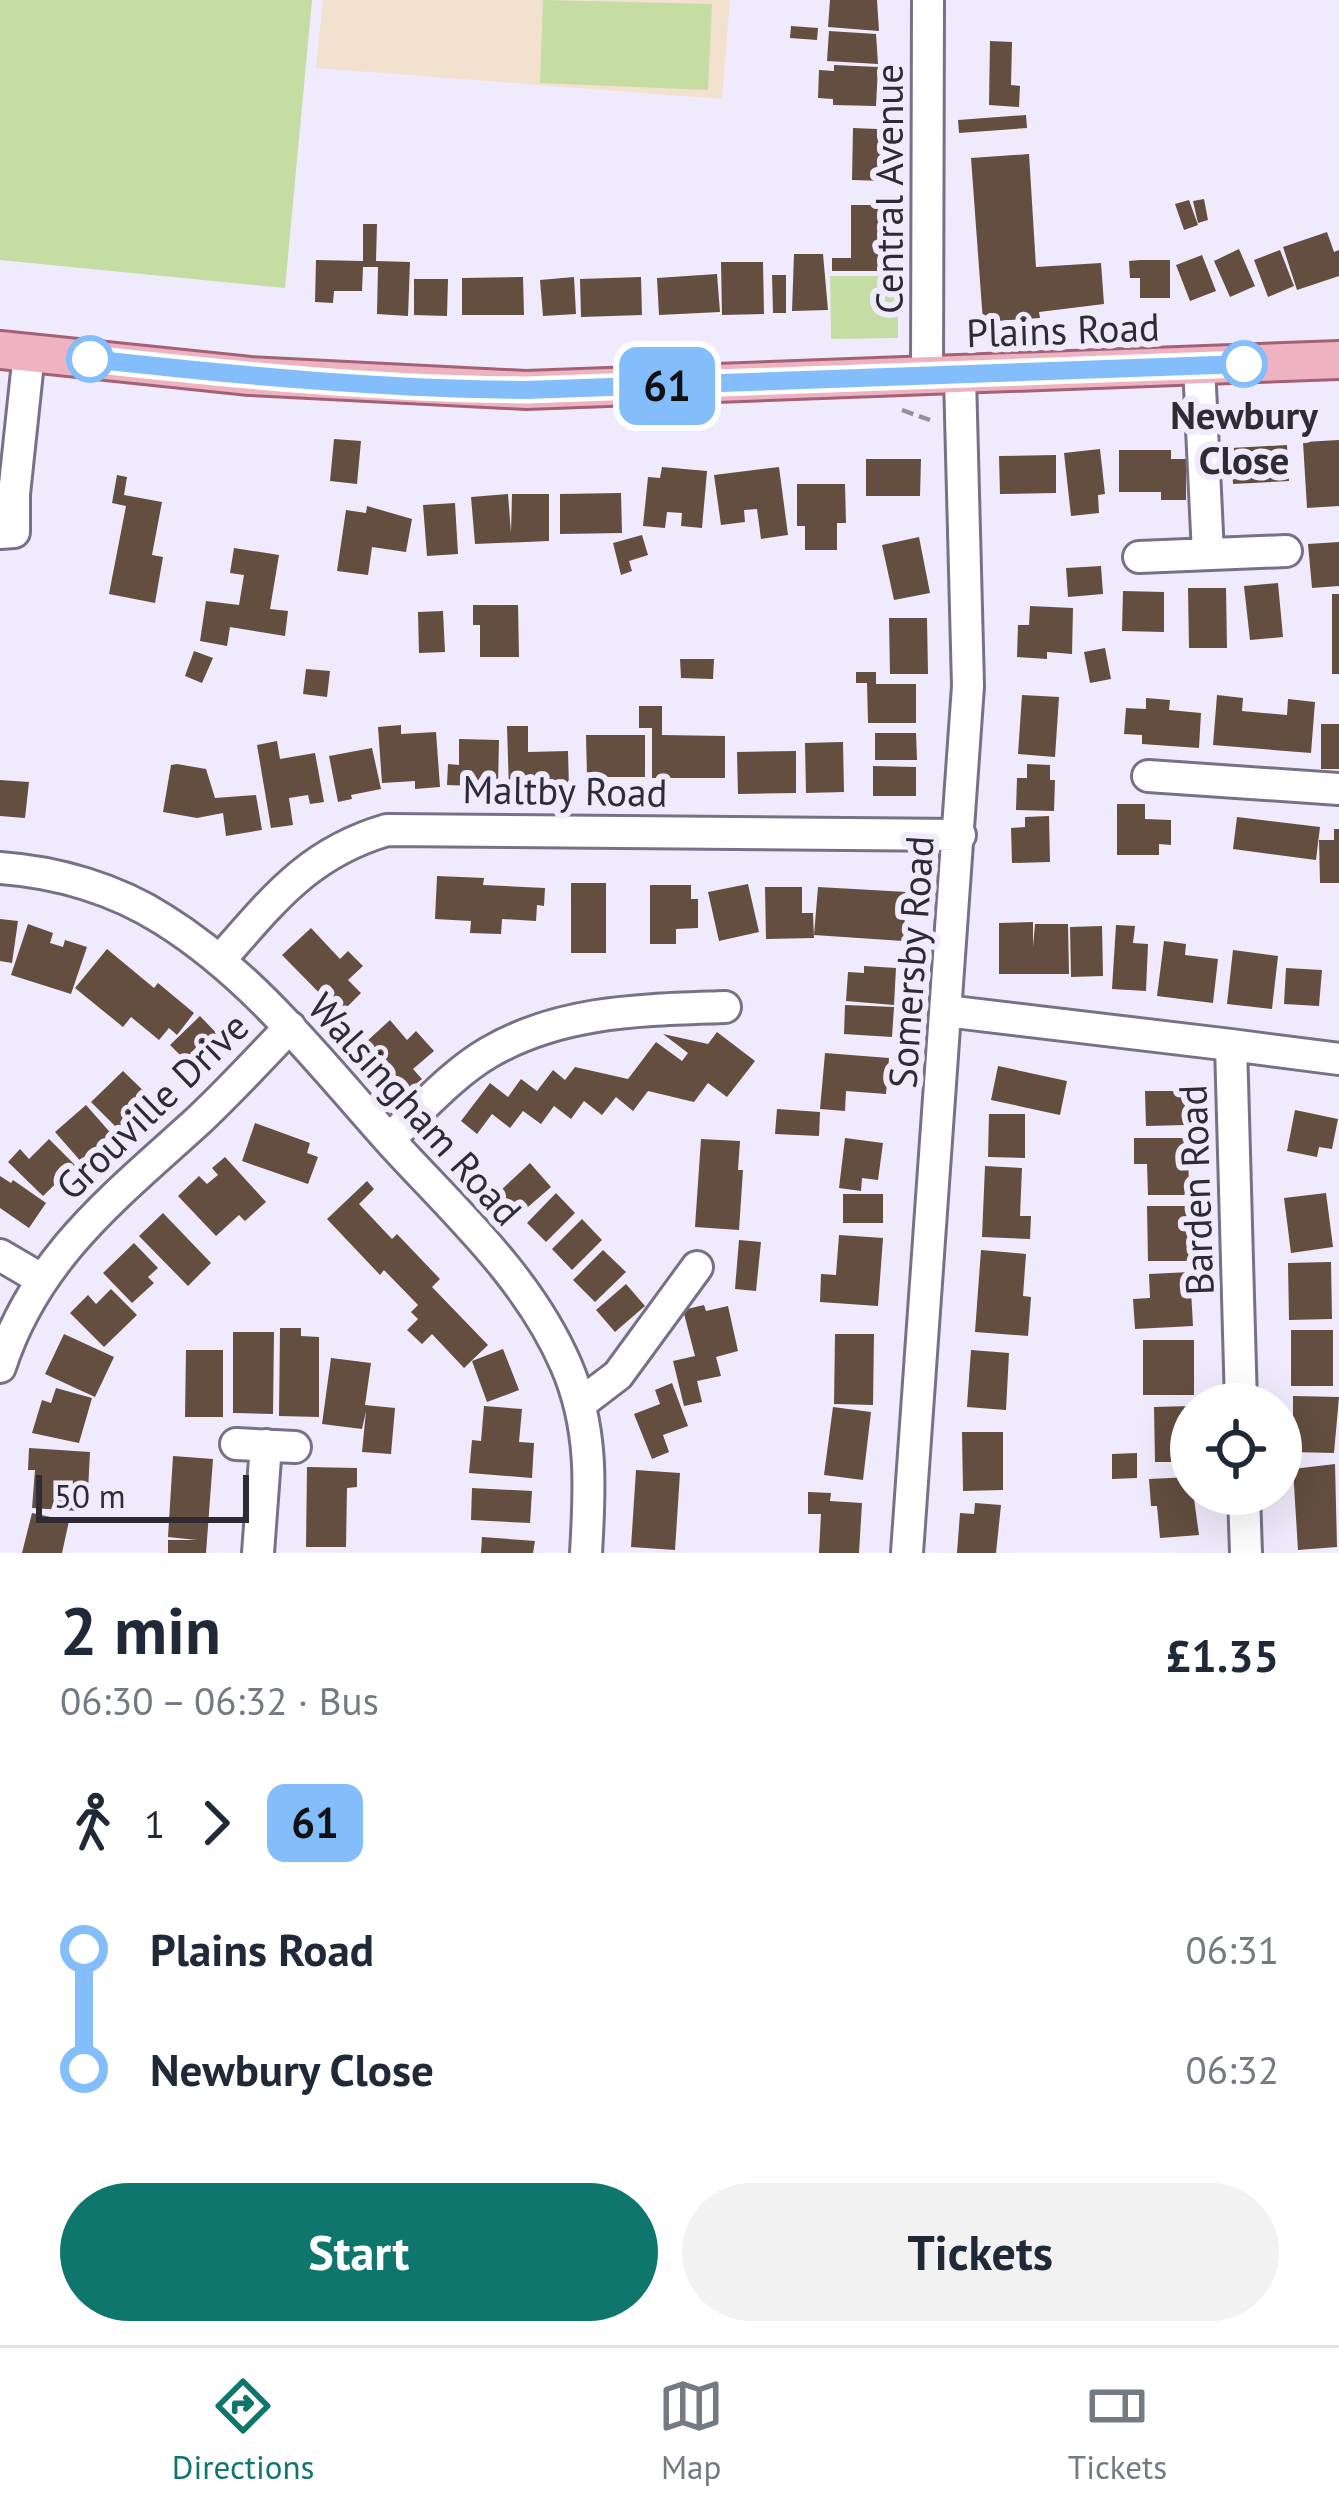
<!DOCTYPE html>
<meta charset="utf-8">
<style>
body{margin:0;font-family:"PT Sans",sans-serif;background:#f2f2f3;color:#1f2937;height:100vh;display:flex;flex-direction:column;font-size:45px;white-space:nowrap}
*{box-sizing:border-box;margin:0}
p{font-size:39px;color:#747a83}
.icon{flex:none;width:66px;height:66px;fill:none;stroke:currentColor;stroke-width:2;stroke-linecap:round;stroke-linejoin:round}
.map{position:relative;height:1553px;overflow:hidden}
.side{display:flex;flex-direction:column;background:#fff;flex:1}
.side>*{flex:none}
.badge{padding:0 24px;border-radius:18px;font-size:42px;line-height:78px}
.controls{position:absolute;left:1170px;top:1383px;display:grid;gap:24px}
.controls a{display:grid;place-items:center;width:132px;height:132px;border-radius:50%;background:#fff;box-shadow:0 12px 48px #0002;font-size:60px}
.scale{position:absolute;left:36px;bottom:30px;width:213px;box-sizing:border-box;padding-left:12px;border:6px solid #2e2b35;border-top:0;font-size:33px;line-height:42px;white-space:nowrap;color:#2e2b35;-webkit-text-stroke:9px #f0ebfc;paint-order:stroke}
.map>.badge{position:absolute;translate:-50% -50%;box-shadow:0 0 0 6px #fff}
.legs{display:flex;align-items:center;gap:18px;height:132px;padding:0 60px;font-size:39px}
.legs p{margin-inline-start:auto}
.overview{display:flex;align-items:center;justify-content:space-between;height:204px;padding:0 60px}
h1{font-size:66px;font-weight:700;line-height:90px}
.action{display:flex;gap:24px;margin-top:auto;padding:24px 60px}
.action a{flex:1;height:138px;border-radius:72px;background:#0f766e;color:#fff;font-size:48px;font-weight:700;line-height:138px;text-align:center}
.action a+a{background:#f2f2f3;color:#1f2937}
ul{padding:0 60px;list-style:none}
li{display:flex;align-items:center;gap:42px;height:120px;font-size:45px}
li i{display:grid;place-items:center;width:18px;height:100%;margin:0 15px;background:currentColor}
li i::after{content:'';width:30px;height:30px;margin:-15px;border:9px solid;border-radius:50%;background:#fff}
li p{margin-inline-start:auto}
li:first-child i{background:linear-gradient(#0000 50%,currentColor 0)}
li:last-child i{background:linear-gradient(currentColor 50%,#0000 0)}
.tabs{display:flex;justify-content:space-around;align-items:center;height:168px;border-top:3px solid #e0e1e3;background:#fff;font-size:33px;color:#747a83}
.tabs a{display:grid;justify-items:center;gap:6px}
.tabs .current{color:#0f766e}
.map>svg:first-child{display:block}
.education{fill:#f2e1cf}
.green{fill:#c5dda3}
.building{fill:#634e3f}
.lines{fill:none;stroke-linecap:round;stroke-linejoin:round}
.minor-casing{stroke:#777088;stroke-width:36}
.major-casing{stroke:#a36175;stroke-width:42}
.path{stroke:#938f9c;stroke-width:4.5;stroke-dasharray:12 6;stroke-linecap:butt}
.minor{stroke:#fff;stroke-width:30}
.major{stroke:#eeb2c1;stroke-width:36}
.line-1-casing{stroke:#fff;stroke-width:27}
.line-1{stroke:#83bdfb;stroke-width:18}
.stop-1-dot{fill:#fff;stroke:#83bdfb;stroke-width:6}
.labels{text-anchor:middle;stroke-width:12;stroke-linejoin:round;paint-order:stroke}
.street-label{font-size:39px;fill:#2e2b35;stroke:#f0ebfc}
.stop-label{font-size:39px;font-weight:bold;fill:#2e2b35;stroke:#f0ebfc}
</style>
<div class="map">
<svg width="1339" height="1553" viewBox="0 0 1339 1553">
<rect width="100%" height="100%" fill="#f0ebfc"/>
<path class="education" d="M 323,0 L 730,0 L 722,99 L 316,68 Z"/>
<path class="green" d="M 0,0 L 312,0 L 285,288 L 0,260 Z
M 543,0 L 712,4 L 708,90 L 540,83 Z
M 830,276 L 898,276 L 898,338 L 831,339 Z"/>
<path class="building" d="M 830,0 L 877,0 L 879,31 L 828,27 Z
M 791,26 L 818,28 L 817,40 L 790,38 Z
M 829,31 L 876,34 L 878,64 L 827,61 Z
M 990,41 L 1012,42 L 1011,85 L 1020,86 L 1019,107 L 989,105 Z
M 834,65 L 878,67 L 876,106 L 833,105 L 833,99 L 818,98 L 819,70 L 834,71 Z
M 1026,115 L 1027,128 L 959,133 L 958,120 Z
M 853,128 L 877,129 L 877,138 L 886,138 L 885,181 L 852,180 Z
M 1029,154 L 1036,267 L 1101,263 L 1104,304 L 1039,312 L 1040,318 L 983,322 L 971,158 Z
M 1204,199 L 1208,220 L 1198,223 L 1193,201 Z
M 1189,200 L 1198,225 L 1184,230 L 1175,204 Z
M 851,205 L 885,205 L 884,271 L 832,271 L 832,258 L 851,258 Z
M 363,224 L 377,224 L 376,261 L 410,262 L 408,316 L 377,314 L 378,267 L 363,267 L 362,291 L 334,291 L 333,303 L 315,302 L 316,260 L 363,261 Z
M 1327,232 L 1334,252 L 1339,250 L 1339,276 L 1297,290 L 1283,247 Z
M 1239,249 L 1255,286 L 1230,297 L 1214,261 Z
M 1280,250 L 1294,286 L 1268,297 L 1254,260 Z
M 794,254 L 823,254 L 828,310 L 792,311 Z
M 1202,255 L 1216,291 L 1190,301 L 1176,265 Z
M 1140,260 L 1170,260 L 1170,298 L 1140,298 L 1140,278 L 1130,278 L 1129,261 Z
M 721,262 L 763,262 L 764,314 L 722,315 Z
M 717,274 L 720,312 L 659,315 L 657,278 Z
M 772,275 L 786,275 L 786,313 L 773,313 Z
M 523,277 L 524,315 L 462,315 L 462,278 Z
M 574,277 L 576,314 L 543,316 L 540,280 Z
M 641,277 L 642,315 L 581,317 L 580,279 Z
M 414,279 L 448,279 L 447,316 L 414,315 Z
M 334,439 L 361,441 L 357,484 L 330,481 Z
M 1339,440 L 1339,506 L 1307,508 L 1303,442 Z
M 1287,445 L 1289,481 L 1233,484 L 1231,448 Z
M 1100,449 L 1105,494 L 1098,495 L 1099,513 L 1071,516 L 1064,453 Z
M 1119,450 L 1171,450 L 1171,459 L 1186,459 L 1186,500 L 1161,500 L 1161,492 L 1119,492 Z
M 1056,455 L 1056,493 L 1000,494 L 999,456 Z
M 866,459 L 921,459 L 920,496 L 866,496 Z
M 662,467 L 707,471 L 702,528 L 681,526 L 682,513 L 667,512 L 665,528 L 643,526 L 648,477 L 660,478 Z
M 779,467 L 788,535 L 761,539 L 757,509 L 744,510 L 745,522 L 721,525 L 714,475 Z
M 117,475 L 127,477 L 124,495 L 162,502 L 152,555 L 163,557 L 155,603 L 109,594 L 126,506 L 112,503 Z
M 797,484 L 845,484 L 846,523 L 837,523 L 837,550 L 805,550 L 805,526 L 797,526 Z
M 621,493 L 622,533 L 560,534 L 560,494 Z
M 508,494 L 511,533 L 512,494 L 549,494 L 549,541 L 475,544 L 471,497 Z
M 455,503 L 458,554 L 427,556 L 423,505 Z
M 367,506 L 412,519 L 406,552 L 372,547 L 368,575 L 337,571 L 346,510 L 366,513 Z
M 642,535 L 648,555 L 629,561 L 632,571 L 621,575 L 613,543 Z
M 919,537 L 930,593 L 894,600 L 882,545 Z
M 1339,542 L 1339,586 L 1312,588 L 1308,544 Z
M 234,548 L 279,555 L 270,609 L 288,611 L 285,636 L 230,627 L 227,646 L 200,641 L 206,601 L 239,605 L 244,575 L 230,573 Z
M 1101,566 L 1103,594 L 1068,597 L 1066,568 Z
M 1278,583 L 1283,637 L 1250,640 L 1244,586 Z
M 1188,588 L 1226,588 L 1227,648 L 1189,648 Z
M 1123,591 L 1164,592 L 1164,632 L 1122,631 Z
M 1332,594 L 1339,594 L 1339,674 L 1332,674 Z
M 473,605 L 518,605 L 519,657 L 480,657 L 480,625 L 473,625 Z
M 1030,606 L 1073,608 L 1072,654 L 1047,652 L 1047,659 L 1017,657 L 1018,625 L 1029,625 Z
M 443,611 L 445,652 L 419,653 L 418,612 Z
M 889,618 L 927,618 L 928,674 L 890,674 Z
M 1105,648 L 1111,679 L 1090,683 L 1084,652 Z
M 194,651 L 213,658 L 202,683 L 185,676 Z
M 680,659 L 714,659 L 713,679 L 681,678 Z
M 306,669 L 330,671 L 327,697 L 303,694 Z
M 856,672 L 876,672 L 876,684 L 916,684 L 916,723 L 868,723 L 867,683 L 856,683 Z
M 1022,695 L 1059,697 L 1055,757 L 1018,754 Z
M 1217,695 L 1243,698 L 1242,711 L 1287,715 L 1288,699 L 1315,702 L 1311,753 L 1213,745 Z
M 1146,698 L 1170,700 L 1169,710 L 1201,713 L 1199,748 L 1142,744 L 1142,735 L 1124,734 L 1126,708 L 1146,709 Z
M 639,706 L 662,706 L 662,735 L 725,736 L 725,778 L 652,778 L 652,728 L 639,728 Z
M 1321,724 L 1339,724 L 1339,769 L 1321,769 Z
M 401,725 L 401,734 L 436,732 L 440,787 L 415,789 L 415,781 L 382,783 L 378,727 Z
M 507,726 L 528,726 L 528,752 L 568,751 L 569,789 L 509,791 Z
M 875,733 L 916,733 L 917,760 L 875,760 Z
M 586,735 L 645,735 L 645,777 L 587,777 Z
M 459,739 L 499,740 L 498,787 L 447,785 L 448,764 L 459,765 Z
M 277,741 L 280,759 L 315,753 L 324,802 L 310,804 L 308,795 L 289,798 L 293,825 L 271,828 L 257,745 Z
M 843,742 L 844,792 L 806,793 L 805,743 Z
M 372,748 L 381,789 L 351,795 L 352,799 L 338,802 L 329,756 Z
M 796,751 L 796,793 L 738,794 L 737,752 Z
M 177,764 L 206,769 L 215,798 L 256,795 L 262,830 L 226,836 L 223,813 L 197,818 L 163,812 L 171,765 Z
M 1027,764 L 1050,765 L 1050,780 L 1055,780 L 1054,811 L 1016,810 L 1017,778 L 1027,778 Z
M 873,766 L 916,767 L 916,796 L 873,796 Z
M 0,780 L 29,782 L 25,818 L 0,816 Z
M 1117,804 L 1145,804 L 1145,819 L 1171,820 L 1171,845 L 1159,844 L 1159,855 L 1117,855 Z
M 1049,816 L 1050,862 L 1012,863 L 1011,828 L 1025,827 L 1025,817 Z
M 1237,817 L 1320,827 L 1316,860 L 1233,849 Z
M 1334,829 L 1339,829 L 1339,883 L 1320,883 L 1319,840 L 1334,840 Z
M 437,876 L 484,878 L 483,885 L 545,888 L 544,906 L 537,905 L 536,921 L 502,919 L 501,934 L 470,933 L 471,921 L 435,919 Z
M 571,883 L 606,883 L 606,953 L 571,953 Z
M 748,884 L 759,932 L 719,941 L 708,892 Z
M 650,885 L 691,885 L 691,899 L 698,899 L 698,928 L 676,929 L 676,944 L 650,944 Z
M 765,887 L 802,887 L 802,913 L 813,913 L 814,938 L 766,939 Z
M 818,887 L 907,892 L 903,941 L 814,935 Z
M 0,919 L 18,921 L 12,963 L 0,961 Z
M 1033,922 L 1033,947 L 1035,924 L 1068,924 L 1069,974 L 999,974 L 999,923 Z
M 28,924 L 53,933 L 50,943 L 63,947 L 65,940 L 87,947 L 71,994 L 11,975 Z
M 1116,925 L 1135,926 L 1133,943 L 1148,944 L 1146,991 L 1112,989 Z
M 1102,926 L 1103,976 L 1071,977 L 1070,927 Z
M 311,928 L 340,959 L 348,951 L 363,966 L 348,980 L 361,993 L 340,1014 L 282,955 Z
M 1164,941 L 1186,944 L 1185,955 L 1218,959 L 1213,1003 L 1157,996 Z
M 107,949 L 154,988 L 158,983 L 194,1013 L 177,1035 L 169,1028 L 159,1040 L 131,1017 L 123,1027 L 75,988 Z
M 1233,950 L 1278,956 L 1272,1009 L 1227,1004 Z
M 864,966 L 896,968 L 894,1005 L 846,1001 L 848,972 L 864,973 Z
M 1286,968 L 1322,970 L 1319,1006 L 1284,1004 Z
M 845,1005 L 894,1007 L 892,1037 L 844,1034 Z
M 200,1016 L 224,1041 L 195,1070 L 170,1045 Z
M 390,1020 L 407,1040 L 416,1031 L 434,1051 L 413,1069 L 422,1079 L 407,1091 L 365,1043 Z
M 717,1032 L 755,1061 L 727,1097 L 708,1083 L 694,1102 L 648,1091 L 633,1111 L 616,1097 L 602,1115 L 584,1101 L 571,1119 L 554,1106 L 541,1124 L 523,1111 L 510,1128 L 492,1114 L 477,1134 L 461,1121 L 490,1083 L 508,1097 L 521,1079 L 537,1091 L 553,1070 L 565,1080 L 575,1067 L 628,1079 L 656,1042 L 682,1061 L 688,1053 L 663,1034 L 708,1044 Z
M 825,1053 L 889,1058 L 886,1094 L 846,1091 L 845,1111 L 820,1109 Z
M 998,1066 L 1067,1081 L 1060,1115 L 991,1100 Z
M 123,1071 L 150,1097 L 118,1129 L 91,1102 Z
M 1145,1091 L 1185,1091 L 1186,1125 L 1146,1126 Z
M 86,1105 L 115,1138 L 84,1165 L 55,1132 Z
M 777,1109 L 820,1112 L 819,1136 L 775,1134 Z
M 1295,1110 L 1338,1119 L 1332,1149 L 1319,1147 L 1317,1157 L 1287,1151 Z
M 989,1114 L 1025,1114 L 1025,1158 L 988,1157 Z
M 255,1123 L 310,1143 L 307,1153 L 318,1157 L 308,1184 L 242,1161 Z
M 845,1138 L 883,1143 L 878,1180 L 862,1178 L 861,1191 L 839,1188 Z
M 1134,1138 L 1188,1138 L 1189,1195 L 1148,1195 L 1147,1164 L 1134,1164 Z
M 49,1139 L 75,1165 L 43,1196 L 8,1162 L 20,1149 L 29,1159 Z
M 701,1139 L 740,1141 L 738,1170 L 743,1170 L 739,1230 L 695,1227 Z
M 225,1157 L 266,1202 L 245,1221 L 239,1215 L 216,1236 L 178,1196 L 199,1176 L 207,1184 L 218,1175 L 212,1168 Z
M 530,1163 L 551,1187 L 520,1214 L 500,1191 Z
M 985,1166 L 1022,1168 L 1020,1216 L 1031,1216 L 1030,1239 L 982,1237 Z
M 0,1176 L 11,1183 L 13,1180 L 46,1203 L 29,1228 L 0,1208 Z
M 367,1181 L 374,1189 L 359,1204 L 392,1239 L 397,1234 L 440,1279 L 432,1287 L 488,1345 L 464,1368 L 432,1334 L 422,1344 L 407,1330 L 418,1319 L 411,1312 L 418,1305 L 384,1270 L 380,1275 L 327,1219 Z
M 556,1193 L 575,1213 L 546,1242 L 527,1223 Z
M 1326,1193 L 1333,1247 L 1291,1253 L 1284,1198 Z
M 843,1194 L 883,1194 L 883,1223 L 843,1223 Z
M 1147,1206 L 1190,1206 L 1190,1261 L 1148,1261 Z
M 163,1213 L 211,1263 L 188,1286 L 139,1236 Z
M 582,1219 L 602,1240 L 572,1270 L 552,1249 Z
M 839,1235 L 883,1238 L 878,1306 L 820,1302 L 821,1274 L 836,1275 Z
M 739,1240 L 761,1242 L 756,1291 L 735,1289 Z
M 134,1243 L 158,1268 L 148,1277 L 154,1283 L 132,1303 L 103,1273 Z
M 603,1250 L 626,1272 L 595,1302 L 573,1280 Z
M 981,1250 L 1026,1254 L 1023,1296 L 1031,1297 L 1028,1336 L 975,1332 Z
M 1331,1262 L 1332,1319 L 1289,1320 L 1288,1263 Z
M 1190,1272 L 1193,1326 L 1135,1329 L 1133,1299 L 1150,1298 L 1149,1274 Z
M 626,1284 L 645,1306 L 615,1332 L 596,1310 Z
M 111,1289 L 137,1315 L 104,1347 L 70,1313 L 88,1295 L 96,1304 Z
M 704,1305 L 706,1311 L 728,1306 L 738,1351 L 716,1357 L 721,1376 L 697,1381 L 702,1402 L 684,1406 L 673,1361 L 695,1356 L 683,1310 Z
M 280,1328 L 301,1328 L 301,1336 L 319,1337 L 319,1417 L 279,1416 Z
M 1291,1330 L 1333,1330 L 1333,1386 L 1291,1386 Z
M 233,1332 L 274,1332 L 273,1414 L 233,1413 Z
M 64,1334 L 114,1357 L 95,1397 L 45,1374 Z
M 835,1334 L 874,1334 L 873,1405 L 834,1404 Z
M 1143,1340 L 1194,1340 L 1194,1395 L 1143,1395 Z
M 503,1349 L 519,1390 L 487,1402 L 472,1361 Z
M 186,1350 L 223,1350 L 223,1417 L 185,1417 Z
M 971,1350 L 1009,1353 L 1006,1410 L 967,1407 Z
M 331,1358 L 371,1363 L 365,1405 L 395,1408 L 391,1454 L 362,1452 L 366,1411 L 362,1429 L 322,1424 Z
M 672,1383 L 688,1426 L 663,1435 L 669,1452 L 652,1459 L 634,1414 L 660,1404 L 655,1390 Z
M 56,1388 L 92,1398 L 79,1443 L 32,1433 L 42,1400 L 51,1403 Z
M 1293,1396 L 1339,1397 L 1334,1453 L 1293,1452 Z
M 484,1406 L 522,1409 L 519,1442 L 534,1443 L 532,1478 L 469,1473 L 472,1440 L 481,1441 Z
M 1191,1406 L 1191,1462 L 1155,1462 L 1154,1407 Z
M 833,1407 L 871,1412 L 863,1480 L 824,1475 Z
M 962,1432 L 1003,1432 L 1003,1490 L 963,1491 Z
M 29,1448 L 90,1452 L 88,1491 L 79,1491 L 78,1511 L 32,1508 L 35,1470 L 28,1470 Z
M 1137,1453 L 1137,1478 L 1112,1479 L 1112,1454 Z
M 173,1456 L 213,1459 L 206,1553 L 168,1553 L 168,1540 L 197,1540 L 168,1537 Z
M 1335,1464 L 1337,1547 L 1298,1550 L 1293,1469 Z
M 307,1467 L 357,1468 L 357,1487 L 347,1488 L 346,1547 L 306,1547 Z
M 636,1470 L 680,1473 L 675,1550 L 631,1547 Z
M 1191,1477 L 1199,1535 L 1160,1538 L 1157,1506 L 1151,1506 L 1149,1479 Z
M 472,1488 L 532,1491 L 530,1523 L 471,1520 Z
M 808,1492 L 831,1493 L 830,1501 L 862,1503 L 859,1553 L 819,1553 L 821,1514 L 808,1514 Z
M 975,1503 L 1001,1505 L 996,1553 L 957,1553 L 960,1513 L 974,1514 Z
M 32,1513 L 69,1521 L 62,1553 L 22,1553 Z
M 482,1537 L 535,1541 L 533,1553 L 481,1553 Z"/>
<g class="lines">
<g class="minor-casing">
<path id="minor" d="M 1199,366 L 1208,554
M 927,377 L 928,0
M 0,533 L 14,532 L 14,494 L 29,353
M 1139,557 L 1286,551
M 1148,776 L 1339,789
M 0,868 C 57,872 116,889 164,920 C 255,977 321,1064 392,1143 C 455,1212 528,1277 566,1365 C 593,1427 590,1487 586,1553
M 220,960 C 273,900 308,853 387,830 L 960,835
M 946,1011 L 1231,1045 L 1241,1404
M 1231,1045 L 1339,1059
M 389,1139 C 420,1111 452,1074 488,1053 C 561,1010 643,1010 725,1007
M 0,1255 L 41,1279
M 0,1367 C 36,1256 116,1196 199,1120 C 231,1090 260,1058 290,1027
M 580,1404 L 618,1375 L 697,1267
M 236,1444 L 295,1447
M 1244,1494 L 1246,1553
M 258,1553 L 266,1445
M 907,1553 L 968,686 L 960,377"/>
</g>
<g class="major-casing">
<path id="major" d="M 0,350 L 250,376 L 526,390 L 1339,360"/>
</g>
<path class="path" d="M 902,410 L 930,420"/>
<use href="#minor" class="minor"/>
<use href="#major" class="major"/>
</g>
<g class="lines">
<g class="line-1-casing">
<path id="line-1" d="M 90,359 C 235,375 380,389 526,390 L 1244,364"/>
</g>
<use href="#line-1" class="line-1"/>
</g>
<g class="stop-1-dot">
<circle cx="90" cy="359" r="21"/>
<circle cx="1244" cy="364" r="21"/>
</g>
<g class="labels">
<g class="street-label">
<text transform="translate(889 189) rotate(-90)" y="14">Central Avenue</text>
<text transform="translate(1063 330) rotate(-2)" y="14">Plains Road</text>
<text transform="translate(565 791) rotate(1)" y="14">Maltby Road</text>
<text transform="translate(911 962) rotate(-86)" y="14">Somersby Road</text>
<text transform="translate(152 1106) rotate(-44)" y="14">Grouville Drive</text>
<text transform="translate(415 1109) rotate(48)" y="14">Walsingham Road</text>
<text transform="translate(1196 1190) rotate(-92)" y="14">Barden Road</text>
</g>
<g class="stop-label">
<text x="1244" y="429">Newbury<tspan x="1244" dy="45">Close</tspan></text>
</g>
</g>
</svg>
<div class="controls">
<a><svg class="icon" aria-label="locate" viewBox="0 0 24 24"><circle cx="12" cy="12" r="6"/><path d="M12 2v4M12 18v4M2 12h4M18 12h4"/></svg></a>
</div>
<div class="scale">50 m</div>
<b class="badge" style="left:667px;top:386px;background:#83bdfb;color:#111">61</b>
</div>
<section class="side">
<div class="overview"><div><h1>2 min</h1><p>06:30 – 06:32 · Bus</p></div><b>£1.35</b></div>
<div class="legs"><svg class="icon" aria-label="walk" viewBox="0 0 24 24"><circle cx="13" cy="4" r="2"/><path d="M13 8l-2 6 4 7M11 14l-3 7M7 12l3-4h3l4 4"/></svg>1<svg class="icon" aria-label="forward" viewBox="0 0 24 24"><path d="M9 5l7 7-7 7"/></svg><b class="badge" style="background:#83bdfb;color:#111">61</b></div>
<ul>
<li><i style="color:#83bdfb"></i><b>Plains Road</b><p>06:31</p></li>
<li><i style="color:#83bdfb"></i><b>Newbury Close</b><p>06:32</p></li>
</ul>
<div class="action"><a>Start</a><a>Tickets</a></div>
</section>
<nav class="tabs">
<a class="current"><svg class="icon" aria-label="directions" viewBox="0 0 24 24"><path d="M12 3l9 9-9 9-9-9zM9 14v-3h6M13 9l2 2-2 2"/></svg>Directions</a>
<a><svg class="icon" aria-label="map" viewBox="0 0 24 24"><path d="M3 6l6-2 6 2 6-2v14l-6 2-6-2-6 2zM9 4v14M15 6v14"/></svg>Map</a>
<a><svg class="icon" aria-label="tickets" viewBox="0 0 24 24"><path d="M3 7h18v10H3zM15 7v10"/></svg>Tickets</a>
</nav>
